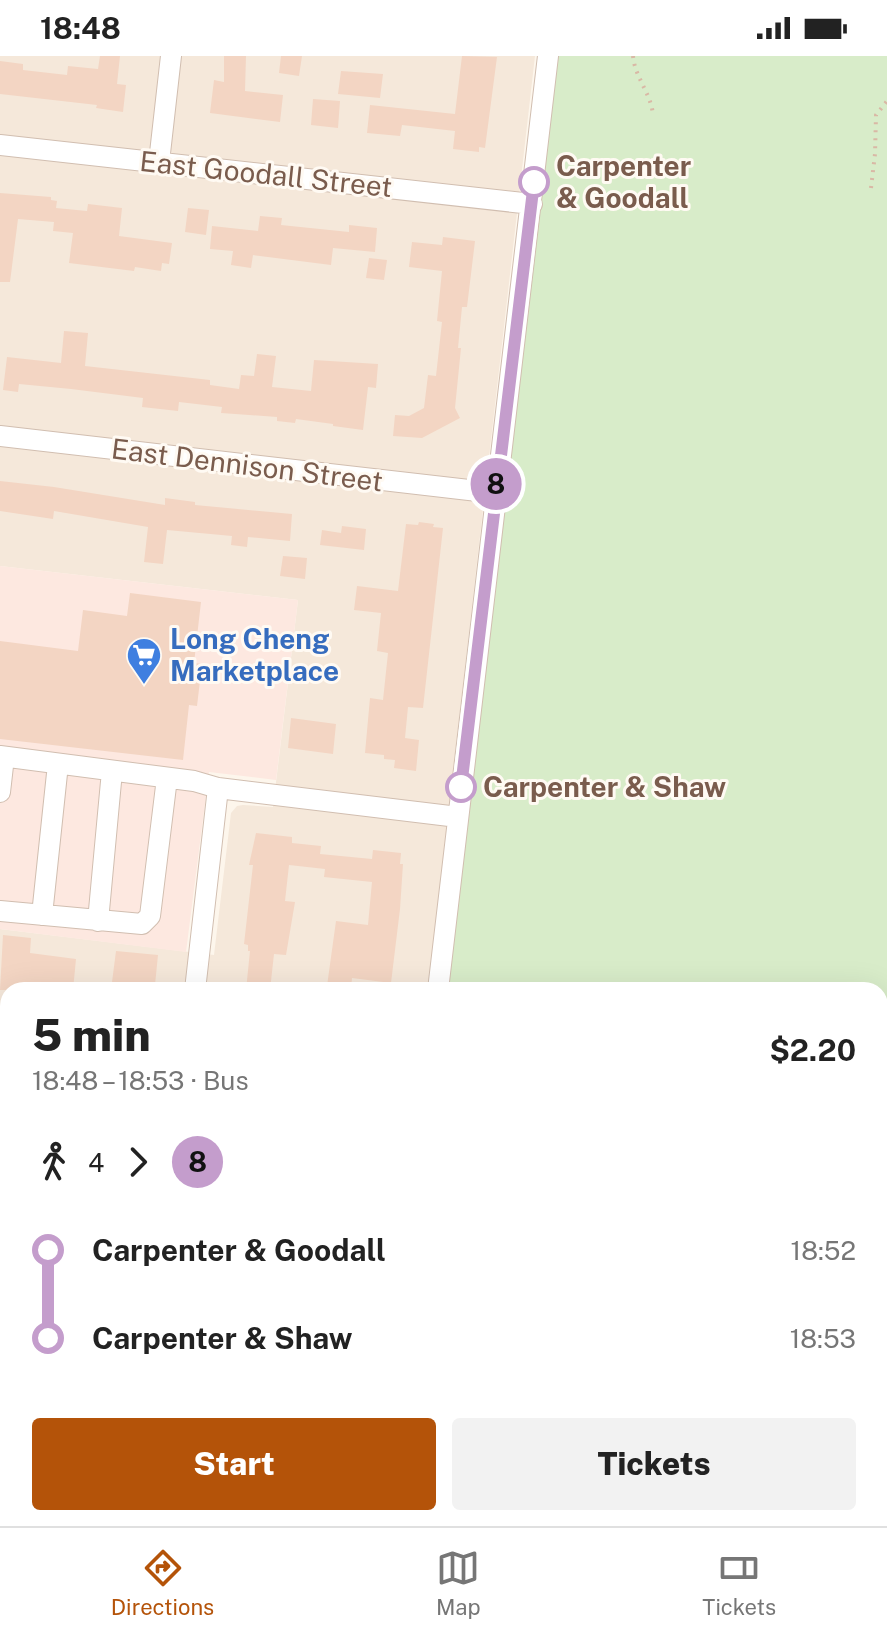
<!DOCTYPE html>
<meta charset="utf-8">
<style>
body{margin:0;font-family:"Public Sans",sans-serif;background:#f2f2f2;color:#222;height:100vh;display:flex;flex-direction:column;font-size:30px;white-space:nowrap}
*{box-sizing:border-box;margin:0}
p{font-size:26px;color:#767676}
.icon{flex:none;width:44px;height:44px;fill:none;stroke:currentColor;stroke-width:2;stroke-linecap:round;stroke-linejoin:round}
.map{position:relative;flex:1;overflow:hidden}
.side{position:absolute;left:0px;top:926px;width:888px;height:544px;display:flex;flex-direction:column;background:#fff;border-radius:24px 24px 0 0;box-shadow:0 8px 32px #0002}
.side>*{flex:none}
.badge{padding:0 16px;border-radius:26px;font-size:28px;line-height:52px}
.map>.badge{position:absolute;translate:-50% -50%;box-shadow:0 0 0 4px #fff}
.legs{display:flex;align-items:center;gap:12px;height:88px;padding:0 32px;font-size:26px}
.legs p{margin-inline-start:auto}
.summary{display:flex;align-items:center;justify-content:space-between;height:136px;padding:0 32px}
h1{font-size:44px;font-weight:800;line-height:60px}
.primary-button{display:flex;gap:16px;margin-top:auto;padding:16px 32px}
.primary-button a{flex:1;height:92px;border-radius:8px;background:#b45309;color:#fff;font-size:32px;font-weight:800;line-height:92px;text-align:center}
.primary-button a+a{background:#f2f2f2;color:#222}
ul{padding:0 32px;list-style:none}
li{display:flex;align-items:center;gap:28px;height:88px;font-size:30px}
li i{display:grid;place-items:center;width:12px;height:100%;margin:0 10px;background:currentColor}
li i::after{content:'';width:20px;height:20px;margin:-10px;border:6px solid;border-radius:50%;background:#fff}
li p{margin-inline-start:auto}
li:first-child i{background:linear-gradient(#0000 50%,currentColor 0)}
li:last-child i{background:linear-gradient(currentColor 50%,#0000 0)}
.status{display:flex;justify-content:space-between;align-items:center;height:56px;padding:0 40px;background:#fff;direction:ltr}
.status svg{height:22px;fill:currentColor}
.tab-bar{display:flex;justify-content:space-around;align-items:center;height:112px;border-top:2px solid #e0e0e0;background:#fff;font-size:22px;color:#767676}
.tab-bar a{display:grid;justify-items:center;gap:4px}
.tab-bar .current{color:#b45309}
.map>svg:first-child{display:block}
.residential{fill:#f5e8da}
.commercial{fill:#fde8e0}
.green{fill:#d8ecc9}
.building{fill:#f3d5c3}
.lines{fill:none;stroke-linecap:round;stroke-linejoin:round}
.minor-casing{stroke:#d1beb0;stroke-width:22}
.major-casing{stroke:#dad1cd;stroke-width:26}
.path{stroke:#d9b8a5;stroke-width:4;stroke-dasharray:2 6;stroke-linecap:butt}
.minor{stroke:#fff;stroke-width:20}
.major{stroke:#fbd9a5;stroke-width:24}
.line-1-casing{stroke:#fff;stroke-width:18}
.line-1{stroke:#c49dcc;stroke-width:12}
.stop-1-dot{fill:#fff;stroke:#c49dcc;stroke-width:4}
.labels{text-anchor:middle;stroke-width:6;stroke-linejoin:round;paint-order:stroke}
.stop-label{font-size:28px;font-weight:bold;fill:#7a5c4d;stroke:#fffaf3;text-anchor:start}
.street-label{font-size:28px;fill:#7a5c4d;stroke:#fffaf3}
.shop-label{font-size:28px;font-weight:bold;fill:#366cbe;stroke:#fffaf3;text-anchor:start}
</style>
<div class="status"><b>18:48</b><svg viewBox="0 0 49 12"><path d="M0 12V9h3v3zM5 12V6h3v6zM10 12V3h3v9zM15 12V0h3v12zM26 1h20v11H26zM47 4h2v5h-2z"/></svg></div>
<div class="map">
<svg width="887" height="1470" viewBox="0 0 887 1470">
<rect width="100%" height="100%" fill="#fdf6ec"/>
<path class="residential" d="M 0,0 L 535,0 L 428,934 L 8,934 L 8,1398 L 0,1397 L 0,873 L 214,899 L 231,757 L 237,750 L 243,749 L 273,751 L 298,544 L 0,510 Z
M 0,1440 L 8,1441 L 8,1462 L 178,1462 L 241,1470 L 0,1470 Z"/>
<path class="commercial" d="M 0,510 L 298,544 L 276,724 L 209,716 L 186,896 L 0,873 Z"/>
<path class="green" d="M 547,0 L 887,0 L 887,1470 L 394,1470 L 379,1462 L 880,1462 L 880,934 L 438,934 Z"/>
<path class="building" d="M 100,0 L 120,0 L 117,28 L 126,29 L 123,56 L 96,52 L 97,49 L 0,38 L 0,5 L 23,8 L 23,14 L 67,19 L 68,10 L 98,13 Z
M 224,0 L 246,0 L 245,35 L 283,39 L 280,66 L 210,57 L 214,24 L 224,26 Z
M 281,0 L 302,0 L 299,20 L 279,17 Z
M 462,0 L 497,1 L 485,92 L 479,91 L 479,96 L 453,93 L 455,75 L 402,69 L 400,80 L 367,77 L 370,49 L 455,58 Z
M 341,15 L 383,18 L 380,42 L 338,38 Z
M 313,43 L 340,45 L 338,72 L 311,69 Z
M 0,137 L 51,141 L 51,144 L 57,145 L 56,152 L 87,155 L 88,148 L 122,152 L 119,180 L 172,187 L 169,208 L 162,207 L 161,215 L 135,211 L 134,215 L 69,207 L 73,177 L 53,175 L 54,166 L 18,163 L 10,226 L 0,226 Z
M 188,152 L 209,154 L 206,179 L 185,176 Z
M 260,160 L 282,162 L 281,169 L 349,176 L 349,169 L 377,172 L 375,196 L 333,192 L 331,209 L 253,199 L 251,212 L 231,209 L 233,195 L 210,193 L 212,170 L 258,175 Z
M 443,181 L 475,185 L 467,251 L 462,251 L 458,292 L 461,292 L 455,352 L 460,362 L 422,382 L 393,380 L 395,359 L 409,360 L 424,352 L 428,319 L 436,320 L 442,266 L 437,265 L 442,215 L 409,211 L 412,186 L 442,189 Z
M 369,202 L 387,204 L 384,224 L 366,222 Z
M 64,275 L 88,277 L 85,310 L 210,324 L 210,329 L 239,333 L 241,319 L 254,320 L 257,298 L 276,300 L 272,331 L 311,335 L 314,304 L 378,308 L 376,332 L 368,331 L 363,374 L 333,370 L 333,368 L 296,363 L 295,367 L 277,365 L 277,361 L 221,357 L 222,351 L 179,346 L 178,355 L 142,351 L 143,342 L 71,333 L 19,328 L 18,336 L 3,334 L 7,301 L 61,307 Z
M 0,425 L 54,431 L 165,449 L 165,442 L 195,446 L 195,449 L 292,458 L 290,485 L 248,481 L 247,491 L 231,489 L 232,480 L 167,474 L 163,508 L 144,506 L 148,471 L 54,455 L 53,463 L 0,455 Z
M 419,466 L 434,468 L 433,471 L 443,472 L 423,652 L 408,651 L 405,682 L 419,684 L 416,715 L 394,712 L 395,704 L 384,703 L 384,699 L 365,697 L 370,642 L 383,644 L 388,597 L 377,595 L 381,557 L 354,554 L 357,530 L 398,535 L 406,468 L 418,469 Z
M 342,470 L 366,473 L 364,494 L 320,489 L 322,474 L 341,477 Z
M 283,500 L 307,502 L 305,523 L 280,520 Z
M 130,537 L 201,546 L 194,607 L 202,608 L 197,650 L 189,649 L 183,704 L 0,683 L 0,585 L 78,595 L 83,554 L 127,560 Z
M 291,662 L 336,668 L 333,698 L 288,692 Z
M 256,777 L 292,781 L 292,787 L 321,790 L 320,798 L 372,803 L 373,794 L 401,797 L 400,808 L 403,808 L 400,853 L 391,927 L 352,922 L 351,933 L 327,930 L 336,865 L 368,869 L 372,826 L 324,821 L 325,813 L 289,809 L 285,845 L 295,846 L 286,899 L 274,898 L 270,934 L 246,934 L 250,895 L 248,895 L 248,889 L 244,888 L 253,809 L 249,809 Z
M 3,879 L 31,882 L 30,897 L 76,903 L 73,934 L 0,934 Z
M 116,895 L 158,899 L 155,929 L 148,928 L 148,934 L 111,934 Z"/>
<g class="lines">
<g class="minor-casing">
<path id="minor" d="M 0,89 L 532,148
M 159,106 L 171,0
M 0,380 L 495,437
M 0,700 L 194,725 L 218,732 L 458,761
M 0,736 L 4,701
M 0,855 L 142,868 L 150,860 L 167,722
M 42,859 L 58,708
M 98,865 L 112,715
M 195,934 L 218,732
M 438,934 L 548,0
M 0,1165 L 8,1166"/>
</g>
<g class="major-casing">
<path id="major" d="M 0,1420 L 8,1421
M 333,1462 L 394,1470"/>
</g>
<path class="path" d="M 633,0 C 635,22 651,37 653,59
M 871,132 L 875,98 L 876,59 L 887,45
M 779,1465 L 791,1470"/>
<use href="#minor" class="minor"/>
<use href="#major" class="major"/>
</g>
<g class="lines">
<g class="line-1-casing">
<path id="line-1" d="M 461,731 L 534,126"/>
</g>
<use href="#line-1" class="line-1"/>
</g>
<defs>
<g id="supermarket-pin" transform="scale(1.8)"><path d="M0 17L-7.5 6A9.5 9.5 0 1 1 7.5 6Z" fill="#3f7fe0" stroke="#fffaf3"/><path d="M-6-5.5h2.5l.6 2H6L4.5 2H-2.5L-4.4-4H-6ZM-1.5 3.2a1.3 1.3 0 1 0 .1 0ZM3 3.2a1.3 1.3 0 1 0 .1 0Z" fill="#fff"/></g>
</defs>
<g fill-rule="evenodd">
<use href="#supermarket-pin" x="144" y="599"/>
</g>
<g class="stop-1-dot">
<circle cx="534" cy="126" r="14"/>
<circle cx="461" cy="731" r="14"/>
</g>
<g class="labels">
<g class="stop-label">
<text x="556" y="120">Carpenter<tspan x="556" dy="32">&amp; Goodall</tspan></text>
<text x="483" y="741">Carpenter &amp; Shaw</text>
</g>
<g class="street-label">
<text transform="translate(266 118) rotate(6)" y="10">East Goodall Street</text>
<text transform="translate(247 409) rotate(7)" y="10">East Dennison Street</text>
</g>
<g class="shop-label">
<text x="170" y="593">Long Cheng<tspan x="170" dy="32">Marketplace</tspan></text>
</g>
</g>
</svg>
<b class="badge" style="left:496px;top:428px;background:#c49dcc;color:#111">8</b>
<section class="side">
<div class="summary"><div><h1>5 min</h1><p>18:48 – 18:53 · Bus</p></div><b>$2.20</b></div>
<div class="legs"><svg class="icon" aria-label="walk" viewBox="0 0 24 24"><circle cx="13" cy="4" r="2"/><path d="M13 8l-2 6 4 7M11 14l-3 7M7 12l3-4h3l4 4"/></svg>4<svg class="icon" aria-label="forward" viewBox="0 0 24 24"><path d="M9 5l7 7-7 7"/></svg><b class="badge" style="background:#c49dcc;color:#111">8</b></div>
<ul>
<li><i style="color:#c49dcc"></i><b>Carpenter &amp; Goodall</b><p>18:52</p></li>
<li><i style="color:#c49dcc"></i><b>Carpenter &amp; Shaw</b><p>18:53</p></li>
</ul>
<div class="primary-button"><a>Start</a><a>Tickets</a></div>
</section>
</div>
<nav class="tab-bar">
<a class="current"><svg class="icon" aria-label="directions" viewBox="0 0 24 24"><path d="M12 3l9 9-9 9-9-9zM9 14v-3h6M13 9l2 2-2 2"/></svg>Directions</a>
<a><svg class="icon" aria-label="map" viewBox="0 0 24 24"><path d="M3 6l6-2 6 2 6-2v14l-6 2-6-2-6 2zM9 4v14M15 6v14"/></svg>Map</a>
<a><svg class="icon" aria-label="tickets" viewBox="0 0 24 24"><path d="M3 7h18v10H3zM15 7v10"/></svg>Tickets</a>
</nav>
